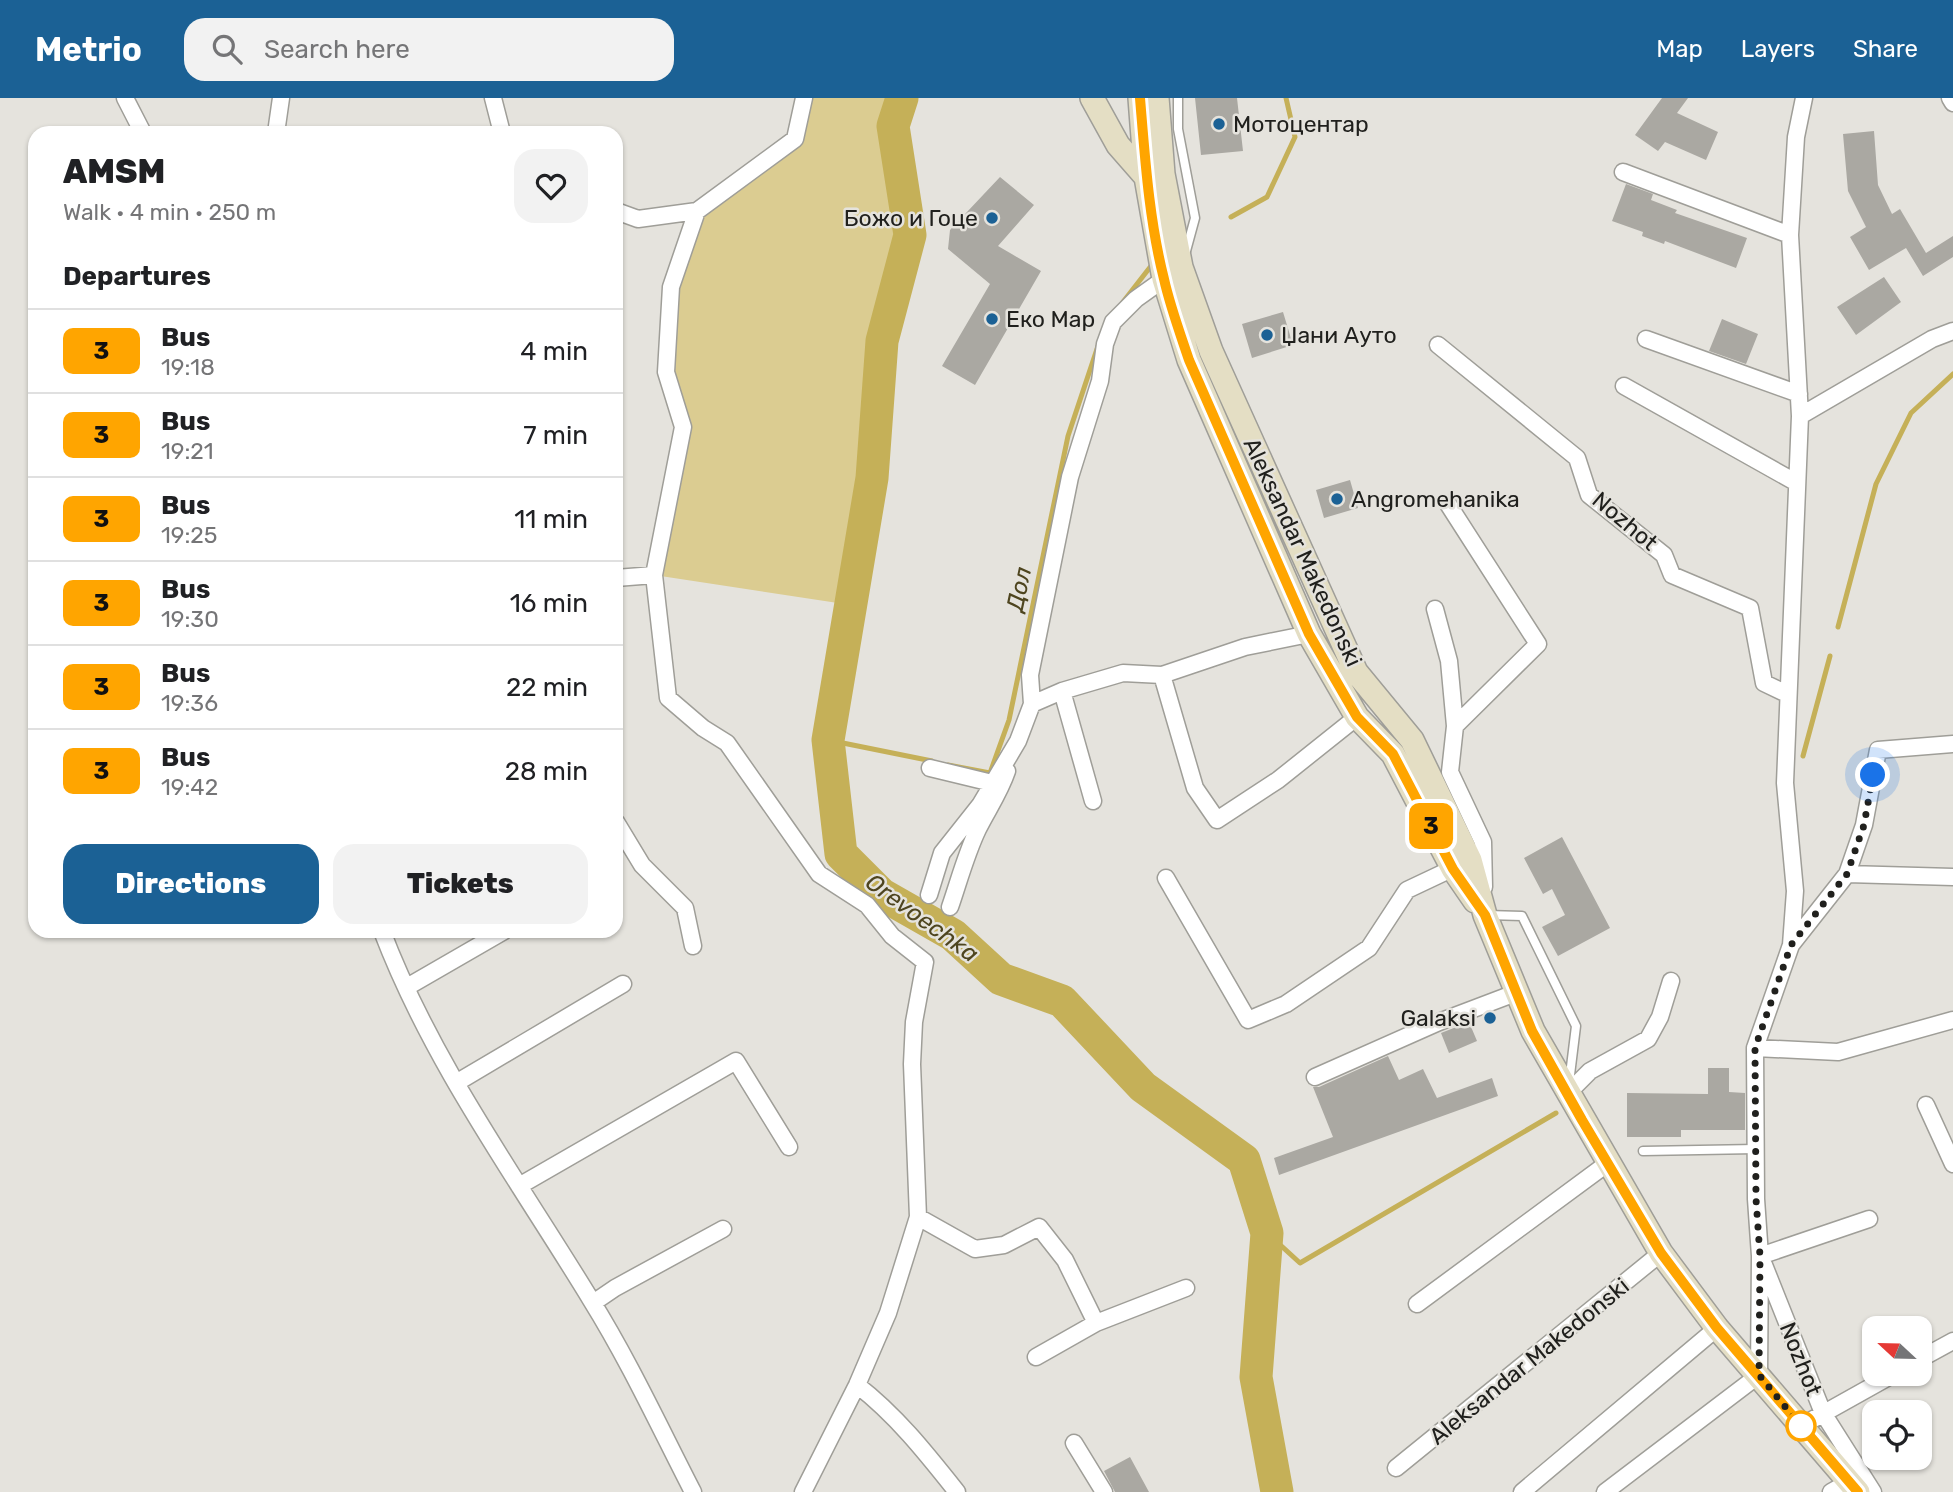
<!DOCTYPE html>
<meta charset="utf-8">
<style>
body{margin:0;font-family:Rubik,sans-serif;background:#f2f2f2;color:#202124;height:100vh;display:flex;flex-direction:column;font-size:26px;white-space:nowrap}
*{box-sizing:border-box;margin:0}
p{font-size:23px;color:#757577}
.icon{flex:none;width:38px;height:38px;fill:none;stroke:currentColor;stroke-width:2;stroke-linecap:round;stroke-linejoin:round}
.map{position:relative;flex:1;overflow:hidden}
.details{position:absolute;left:28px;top:28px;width:595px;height:812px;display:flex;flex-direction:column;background:#fff;border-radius:21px;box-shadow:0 2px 5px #0004}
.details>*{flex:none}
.badge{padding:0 14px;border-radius:10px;font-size:24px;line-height:46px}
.needle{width:46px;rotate:292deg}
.fabs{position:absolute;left:1862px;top:1218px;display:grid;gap:14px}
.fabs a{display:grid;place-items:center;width:70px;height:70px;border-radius:14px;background:#fff;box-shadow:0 2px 5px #0004;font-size:35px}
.you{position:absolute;width:35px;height:35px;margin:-18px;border:5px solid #fff;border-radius:50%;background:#1a73e8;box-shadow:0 0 0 10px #1a73e833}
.map>.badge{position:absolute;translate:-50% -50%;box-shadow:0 0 0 4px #fff}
h2{padding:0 35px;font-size:26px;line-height:63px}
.round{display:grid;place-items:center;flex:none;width:74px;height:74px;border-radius:21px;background:#f2f2f2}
.head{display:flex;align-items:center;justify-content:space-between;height:119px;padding:0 35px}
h1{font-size:33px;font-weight:800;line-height:52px}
.cta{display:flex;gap:14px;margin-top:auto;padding:14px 35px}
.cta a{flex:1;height:80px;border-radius:21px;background:#1b6195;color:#fff;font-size:28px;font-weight:800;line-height:80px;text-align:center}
.cta a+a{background:#f2f2f2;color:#202124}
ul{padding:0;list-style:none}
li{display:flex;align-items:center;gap:21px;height:84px;padding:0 35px;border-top:2px solid #e0e0e0}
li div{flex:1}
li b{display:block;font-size:26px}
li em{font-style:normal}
li .badge{min-width:77px;font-weight:700;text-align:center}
header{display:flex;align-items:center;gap:42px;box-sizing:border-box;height:98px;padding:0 35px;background:#1b6195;color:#fff}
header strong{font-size:33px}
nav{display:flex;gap:38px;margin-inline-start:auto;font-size:24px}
.search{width:490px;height:63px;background:#f2f2f2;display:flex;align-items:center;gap:18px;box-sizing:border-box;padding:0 24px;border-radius:21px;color:#757577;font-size:26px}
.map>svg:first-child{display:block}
.green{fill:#dbcc91}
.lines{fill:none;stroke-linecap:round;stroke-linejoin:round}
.stream{stroke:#c5b058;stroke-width:5}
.river{stroke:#c5b058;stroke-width:33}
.building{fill:#aaa8a2}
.lane-casing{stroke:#9f9e98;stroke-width:11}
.street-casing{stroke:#9f9e98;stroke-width:19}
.secondary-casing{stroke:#9f9e98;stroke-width:26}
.lane{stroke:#fff;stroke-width:8}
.street{stroke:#fff;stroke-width:16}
.secondary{stroke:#e4dec4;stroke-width:23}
.line-casing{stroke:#fff;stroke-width:16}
.line{stroke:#ffa500;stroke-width:10}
.walk{stroke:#20201d;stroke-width:7;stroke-dasharray:0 12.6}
.poi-dot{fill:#1b6195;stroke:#e5e3dd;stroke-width:2.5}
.stop-dot{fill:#fff;stroke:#ffa500;stroke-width:3.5}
.labels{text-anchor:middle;stroke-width:5;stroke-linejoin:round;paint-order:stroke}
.poi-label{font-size:23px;fill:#20201d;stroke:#e5e3dd;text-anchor:start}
.street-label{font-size:23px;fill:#20201d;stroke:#e5e3dd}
.water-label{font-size:24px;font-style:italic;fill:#4e451f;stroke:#e5e3dd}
</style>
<header>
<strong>Metrio</strong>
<div class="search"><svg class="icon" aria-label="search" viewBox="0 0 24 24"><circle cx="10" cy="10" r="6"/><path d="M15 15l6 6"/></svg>Search here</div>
<nav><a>Map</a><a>Layers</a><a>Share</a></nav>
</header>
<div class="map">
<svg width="1953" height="1394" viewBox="0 0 1953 1394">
<rect width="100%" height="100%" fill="#e5e3dd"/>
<path class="green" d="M 804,0 L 902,0 L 893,28 L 910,137 L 882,243 L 872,380 L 851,507 L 654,477 L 683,329 L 666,274 L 671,189 L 697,113 L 795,41 Z"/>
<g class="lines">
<path class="stream" d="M 1231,119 L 1267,99 L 1295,39 L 1286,0
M 1123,204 L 1151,168
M 1838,529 L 1876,386 L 1911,315 L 1953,276
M 828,642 L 932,663
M 1803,658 L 1830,558
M 948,667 L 990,675 L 1009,622 L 1068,338 L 1098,248
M 1267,1135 L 1300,1165 L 1556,1015"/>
<path class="river" d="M 902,0 L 893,28 L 910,137 L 882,243 L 872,380 L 828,642 L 841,756 L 881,796 L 953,837 L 1001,881 L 1062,903 L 1143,989 L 1244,1062 L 1267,1135 L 1256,1279 L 1277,1394"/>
</g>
<path class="building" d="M 1195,0 L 1237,0 L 1243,53 L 1201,57 Z
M 1662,0 L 1688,0 L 1677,15 L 1718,34 L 1706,62 L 1665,44 L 1658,53 L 1635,37 Z
M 1874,33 L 1878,87 L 1892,116 L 1900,111 L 1926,155 L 1953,138 L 1953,159 L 1923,178 L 1906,150 L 1869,172 L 1850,139 L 1866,129 L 1848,93 L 1843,36 Z
M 1000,79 L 1034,107 L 998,148 L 1041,173 L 975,287 L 942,268 L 990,186 L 948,151 L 950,132 Z
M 1626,86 L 1653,96 L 1651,102 L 1677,112 L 1675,115 L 1747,140 L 1736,170 L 1665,143 L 1664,146 L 1642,138 L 1643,134 L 1612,123 Z
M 1884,179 L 1901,204 L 1856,237 L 1837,209 Z
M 1283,214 L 1293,247 L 1252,260 L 1242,226 Z
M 1722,221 L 1758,236 L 1746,266 L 1709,253 Z
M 1350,382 L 1358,410 L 1324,420 L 1316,392 Z
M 1562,739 L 1610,830 L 1558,858 L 1542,829 L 1565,817 L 1552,791 L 1543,796 L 1524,760 Z
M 1469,924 L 1477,943 L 1449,955 L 1441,935 Z
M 1388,958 L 1399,982 L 1423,971 L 1437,1000 L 1492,980 L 1498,998 L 1279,1077 L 1274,1060 L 1333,1039 L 1313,989 L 1319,989 Z
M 1708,970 L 1729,970 L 1729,994 L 1745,995 L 1745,1032 L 1681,1032 L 1681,1039 L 1627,1039 L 1627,995 L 1708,996 Z
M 1130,1359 L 1149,1394 L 1115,1394 L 1104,1373 Z"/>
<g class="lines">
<g class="lane-casing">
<path id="lane" d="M 1178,0 L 1178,31 L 1195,120 L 1186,153
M 1487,817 L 1522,818 L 1576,928 L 1569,985
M 1643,1053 L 1756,1051"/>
</g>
<g class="street-casing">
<path id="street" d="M 125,0 L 143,35
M 493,0 L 502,35
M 1950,0 L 1953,5
M 276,35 L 281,0
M 1623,74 L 1790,137
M 616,113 L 638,121 L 697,113
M 1646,241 L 1799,296
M 1438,247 L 1577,360 L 1589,397 L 1664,457 L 1672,477 L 1750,510 L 1764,585 L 1787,596
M 1624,288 L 1797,385
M 1800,318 L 1932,241 L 1953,233
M 1448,406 L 1538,546 L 1455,628
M 616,480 L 654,477
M 1435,511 L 1449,563 L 1455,628 L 1450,674 L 1483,744 L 1484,789
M 1162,577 L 1195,690 L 1217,722 L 1278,682 L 1357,619
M 1062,593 L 1093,703
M 1032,606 L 1062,593 L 1123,575 L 1162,577 L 1245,549 L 1309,536
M 930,670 L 992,685
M 616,724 L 642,767 L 685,810 L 693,848
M 1847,776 L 1953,779
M 1166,780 L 1248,922 L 1286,906 L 1369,850 L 1407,792 L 1462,766
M 929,797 L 942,755 L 980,707 L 1018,643 L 1032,606 L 1030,577 L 1070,379 L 1100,283 L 1105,246 L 1113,224 L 1136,201 L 1171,176
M 950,809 C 959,783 966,756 978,731 C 988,711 1000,694 1007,673
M 382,833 C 432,965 518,1082 591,1202 C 629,1263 660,1330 693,1394
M 1791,847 L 1847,776 L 1864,727 L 1878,652 L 1953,646
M 407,889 L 504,833
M 1755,950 L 1838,954 L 1953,922
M 1315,979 L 1439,924 L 1518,894
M 456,985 L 623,886
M 1568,995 L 1590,973 L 1648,941 L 1660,919 L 1671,883
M 1926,1007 L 1953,1066
M 519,1088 L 736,963 L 789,1049
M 918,1119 L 975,1151 L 1004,1147 L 1039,1129 L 1065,1162 L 1096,1225
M 1760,1158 L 1869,1121
M 1764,1167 L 1823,1315 L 1873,1394
M 593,1205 L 615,1190 L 723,1131
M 1417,1206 L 1608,1065
M 1036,1259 L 1096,1225 L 1186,1190
M 1920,1261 L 1953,1243
M 857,1287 C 896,1317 926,1355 957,1394
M 1801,1328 L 1894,1276
M 1074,1345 L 1104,1394
M 1396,1370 L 1661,1155
M 803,1394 L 857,1287 L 888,1215 L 918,1119 L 912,966 L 914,924 L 925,864 L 892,838 L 867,807 L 819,776 L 727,645 L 703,630 L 668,600 L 654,477 L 683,329 L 666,274 L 671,189 L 697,113 L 795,41 L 804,0
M 1522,1394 L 1717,1230
M 1605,1394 L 1759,1277 L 1760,1158 L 1756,1101 L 1755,950 L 1791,847 L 1795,793 L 1785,685 L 1800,318 L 1790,137 L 1796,39 L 1804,0
M 1831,1394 L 1856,1380"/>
</g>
<g class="secondary-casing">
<path id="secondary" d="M 1092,0 L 1118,47 L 1146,79
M 1140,0 L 1146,79 L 1164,181 L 1189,262 L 1309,536 L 1357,619 L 1393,656 L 1453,771 L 1475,803
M 1157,0 L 1163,76 L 1181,169 L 1211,253 L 1356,574 L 1412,642 L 1470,762 L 1485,817 L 1533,933 L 1661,1155 L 1717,1230 L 1858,1394"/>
</g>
<use href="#lane" class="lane"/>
<use href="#street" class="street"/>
<use href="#secondary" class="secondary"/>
</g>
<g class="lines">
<g class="line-casing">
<path id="line" d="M 1140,0 C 1145,60 1149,122 1164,181 C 1170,208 1180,235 1189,262 L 1309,536 L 1357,619 L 1393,656 L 1453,771 L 1485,817 L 1532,933 L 1582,1022 L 1661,1155 L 1717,1230 L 1858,1394"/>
</g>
<use href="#line" class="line"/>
<path class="walk" d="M 1801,1328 L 1759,1277 L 1760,1158 L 1756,1101 L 1755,950 L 1791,847 L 1847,776 L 1864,727 L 1873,677"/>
</g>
<g class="poi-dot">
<circle cx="1219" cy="26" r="7"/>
<circle cx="992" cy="120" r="7"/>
<circle cx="992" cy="221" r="7"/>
<circle cx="1267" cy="237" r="7"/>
<circle cx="1337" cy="401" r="7"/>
<circle cx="1490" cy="920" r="7"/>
</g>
<circle class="stop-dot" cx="1801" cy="1328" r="14"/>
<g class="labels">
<g class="poi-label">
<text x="1233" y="34">Мотоцентар</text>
<text x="978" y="128" text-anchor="end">Божо и Гоце</text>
<text x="1006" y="229">Еко Мар</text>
<text x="1281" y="245">Џани Ауто</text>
<text x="1351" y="409">Angromehanika</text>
<text x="1476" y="928" text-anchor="end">Galaksi</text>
</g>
<g class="street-label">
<text transform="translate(1625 423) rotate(40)" y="8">Nozhot</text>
<text transform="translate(1303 454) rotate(65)" y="8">Aleksandar Makedonski</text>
<text transform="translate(1801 1261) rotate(68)" y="8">Nozhot</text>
<text transform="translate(1529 1263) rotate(-39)" y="8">Aleksandar Makedonski</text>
</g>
<g class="water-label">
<text transform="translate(1019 491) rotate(-78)" y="8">Дол</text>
<text transform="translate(922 820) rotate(36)" y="8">Orevoechka</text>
</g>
</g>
</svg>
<div class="fabs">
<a><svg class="needle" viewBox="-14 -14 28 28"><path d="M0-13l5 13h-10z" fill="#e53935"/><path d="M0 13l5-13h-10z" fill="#757577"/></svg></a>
<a><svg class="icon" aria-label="locate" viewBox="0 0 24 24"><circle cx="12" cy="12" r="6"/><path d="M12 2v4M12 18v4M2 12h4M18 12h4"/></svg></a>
</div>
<div class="you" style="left:1873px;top:677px"></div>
<b class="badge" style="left:1431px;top:728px;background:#ffa500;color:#111">3</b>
<section class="details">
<div class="head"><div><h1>AMSM</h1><p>Walk · 4 min · 250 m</p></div><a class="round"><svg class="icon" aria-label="heart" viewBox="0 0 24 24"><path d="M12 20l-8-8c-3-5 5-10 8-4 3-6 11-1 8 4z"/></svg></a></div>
<h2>Departures</h2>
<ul>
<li><span class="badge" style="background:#ffa500;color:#111">3</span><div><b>Bus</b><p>19:18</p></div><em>4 min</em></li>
<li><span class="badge" style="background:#ffa500;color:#111">3</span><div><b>Bus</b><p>19:21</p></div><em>7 min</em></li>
<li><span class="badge" style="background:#ffa500;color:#111">3</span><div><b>Bus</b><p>19:25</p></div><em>11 min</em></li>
<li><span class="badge" style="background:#ffa500;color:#111">3</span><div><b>Bus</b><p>19:30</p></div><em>16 min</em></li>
<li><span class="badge" style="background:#ffa500;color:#111">3</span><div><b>Bus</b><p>19:36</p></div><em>22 min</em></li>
<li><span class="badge" style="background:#ffa500;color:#111">3</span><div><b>Bus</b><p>19:42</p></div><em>28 min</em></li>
</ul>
<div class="cta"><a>Directions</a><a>Tickets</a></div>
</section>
</div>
